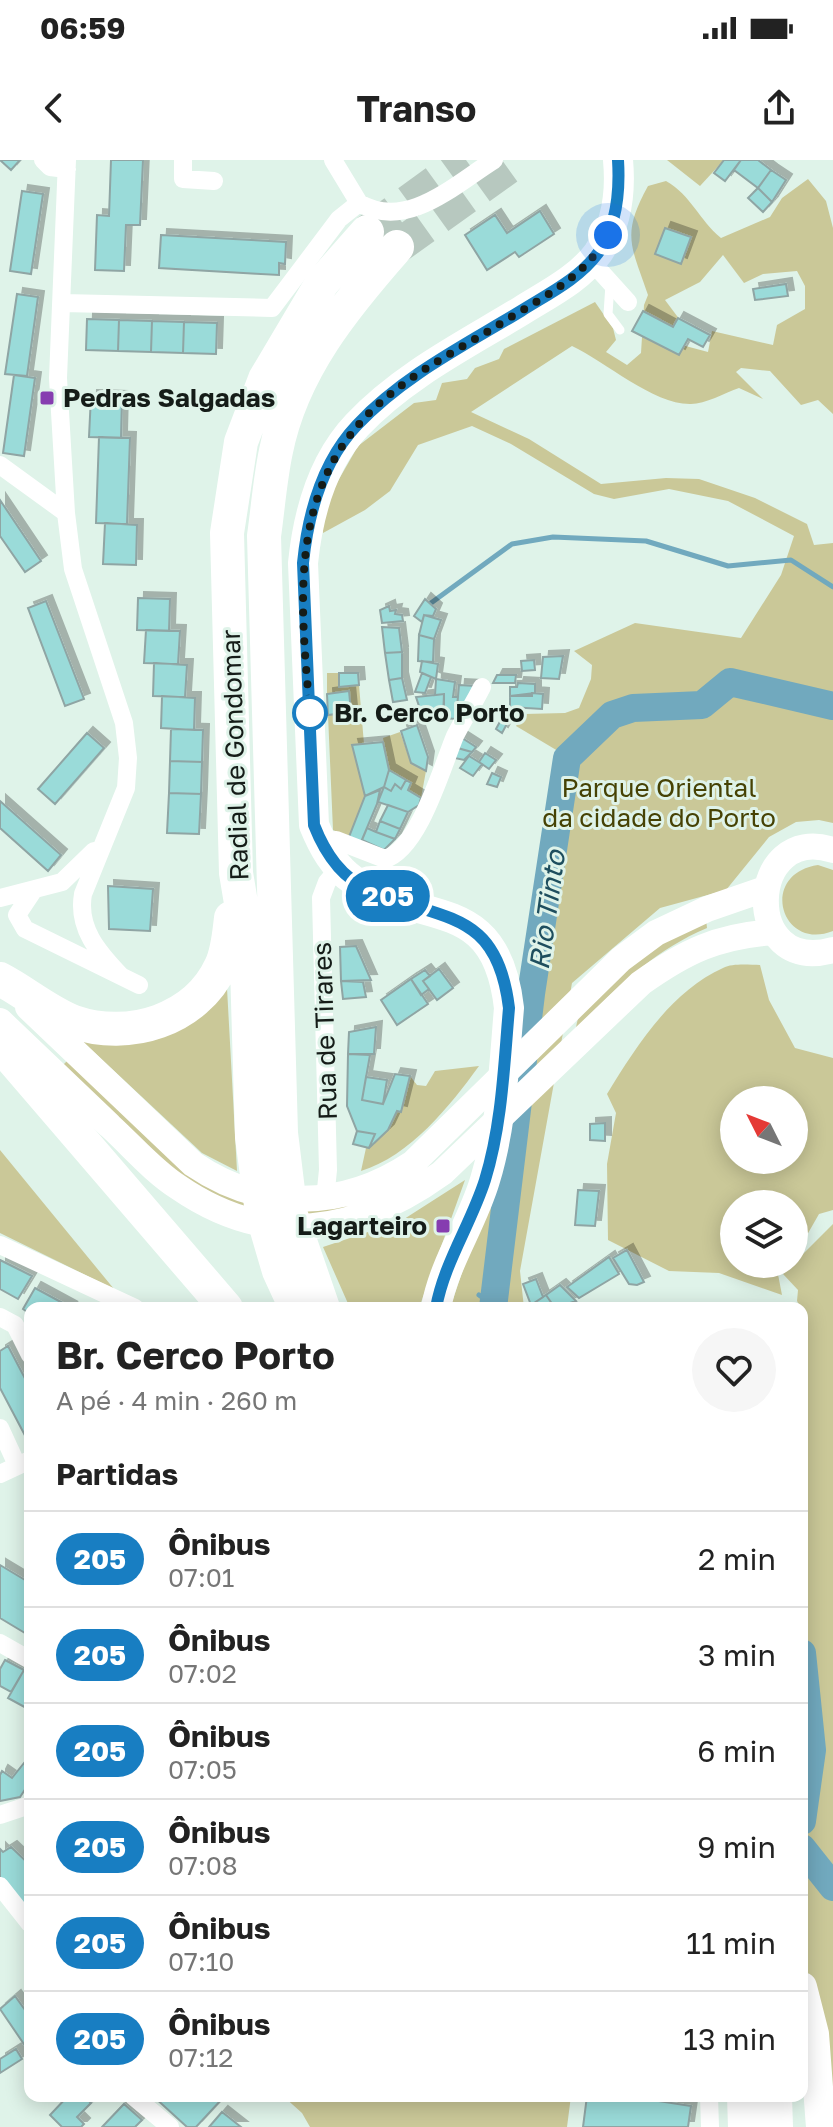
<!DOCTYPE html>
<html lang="pt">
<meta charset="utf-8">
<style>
body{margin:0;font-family:"Golos Text",sans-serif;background:#f6f6f6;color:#222;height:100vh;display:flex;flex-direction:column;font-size:30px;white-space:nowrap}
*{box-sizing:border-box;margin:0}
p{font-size:26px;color:#767676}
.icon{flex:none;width:44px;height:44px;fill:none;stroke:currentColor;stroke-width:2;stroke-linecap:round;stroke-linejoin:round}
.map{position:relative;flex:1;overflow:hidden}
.side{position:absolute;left:24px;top:1142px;width:784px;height:800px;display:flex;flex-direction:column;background:#fff;border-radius:16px;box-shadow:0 4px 20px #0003}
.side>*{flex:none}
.badge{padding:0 16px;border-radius:26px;font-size:28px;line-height:52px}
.needle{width:52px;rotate:312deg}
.buttons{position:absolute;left:720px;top:926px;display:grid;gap:16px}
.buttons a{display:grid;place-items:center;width:88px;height:88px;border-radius:50%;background:#fff;box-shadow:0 4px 20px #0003;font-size:40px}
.you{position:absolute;width:40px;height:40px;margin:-20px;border:6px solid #fff;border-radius:50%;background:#1a73e8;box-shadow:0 0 0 12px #1a73e833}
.map>.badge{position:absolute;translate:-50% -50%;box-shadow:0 0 0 4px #fff}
h2{padding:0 32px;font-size:30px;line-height:72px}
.round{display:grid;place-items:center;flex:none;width:84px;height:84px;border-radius:42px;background:#f6f6f6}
.overview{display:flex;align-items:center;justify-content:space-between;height:136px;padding:0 32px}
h1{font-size:38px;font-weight:700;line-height:60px}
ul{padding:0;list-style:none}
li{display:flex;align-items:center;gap:24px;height:96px;padding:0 32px;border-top:2px solid #e0e0e0}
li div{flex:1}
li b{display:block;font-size:30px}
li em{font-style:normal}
li .badge{min-width:88px;font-weight:700;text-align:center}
.status{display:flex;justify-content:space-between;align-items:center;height:56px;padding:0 40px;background:#fff;direction:ltr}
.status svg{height:22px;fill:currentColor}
header{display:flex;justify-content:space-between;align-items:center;height:104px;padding:0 32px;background:#fff;font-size:36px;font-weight:700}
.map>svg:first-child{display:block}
.green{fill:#cac898;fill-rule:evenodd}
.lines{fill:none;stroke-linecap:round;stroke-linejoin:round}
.stream{stroke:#71a9be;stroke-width:5}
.river{stroke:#71a9be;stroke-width:28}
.building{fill:#9adbd9;stroke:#8fa5a4;stroke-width:2;filter:url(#shadow)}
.highway-tunnel{stroke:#b7c8bf;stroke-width:34;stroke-dasharray:34 17;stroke-linecap:butt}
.lane{stroke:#fff;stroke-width:9}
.street{stroke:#fff;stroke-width:18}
.secondary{stroke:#fff;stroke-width:26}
.primary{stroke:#fff;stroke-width:30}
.highway{stroke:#fff;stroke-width:34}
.line-casing{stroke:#fff;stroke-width:18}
.line{stroke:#187ec2;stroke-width:12}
.walk{stroke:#151c18;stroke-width:8;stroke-dasharray:0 14.4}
.poi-dot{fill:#863db0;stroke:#dff3e9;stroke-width:3}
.stop-dot{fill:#fff;stroke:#187ec2;stroke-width:4}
.labels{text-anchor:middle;stroke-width:6;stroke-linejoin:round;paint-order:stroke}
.poi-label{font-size:26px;font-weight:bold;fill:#151c18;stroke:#dff3e9;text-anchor:start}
.stop-label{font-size:26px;font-weight:bold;fill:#151c18;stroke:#dff3e9;text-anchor:start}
.street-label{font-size:26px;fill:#151c18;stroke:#dff3e9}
.park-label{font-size:26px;fill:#464204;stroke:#dff3e9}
.water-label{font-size:28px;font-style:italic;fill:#1e4e5e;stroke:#dff3e9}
</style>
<div class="status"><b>06:59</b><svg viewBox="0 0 49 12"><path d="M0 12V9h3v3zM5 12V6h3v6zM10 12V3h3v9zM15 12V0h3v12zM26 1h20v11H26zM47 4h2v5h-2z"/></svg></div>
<header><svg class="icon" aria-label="back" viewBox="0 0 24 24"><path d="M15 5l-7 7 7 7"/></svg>Transo<svg class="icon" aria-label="share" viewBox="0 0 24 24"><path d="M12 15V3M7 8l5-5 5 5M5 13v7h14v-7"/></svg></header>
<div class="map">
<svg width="833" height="1967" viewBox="0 0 833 1967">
<defs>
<filter id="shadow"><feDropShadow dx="6" dy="-6" stdDeviation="0" flood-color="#0004"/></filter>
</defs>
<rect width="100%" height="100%" fill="#dff3e9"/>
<path class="green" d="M 667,0 L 724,0 L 700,26 Z
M 808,19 L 826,41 L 833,68 L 833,254 L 818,240 L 801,245 L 770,211 L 741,208 L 736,212 L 763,239 L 739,228 C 725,233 705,244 691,244 C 654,245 606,202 572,186 L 471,252 L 529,279 L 601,324 L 666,318 L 699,319 L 755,338 L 807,364 L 814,385 L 833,383 L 833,663 L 819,660 L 796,662 L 769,677 L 726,730 L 660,748 L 572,823 L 520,1111 L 524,1148 L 450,1148 L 485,1045 L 525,850 L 563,594 L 516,566 L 524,554 L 565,553 L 579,548 L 591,519 L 592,505 L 574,491 L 635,463 L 741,478 L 781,415 L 794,376 L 728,341 L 669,329 L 614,339 L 594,334 L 511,284 L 472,266 L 418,285 L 390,331 L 365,350 L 323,373 L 323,347 L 358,286 L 414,243 L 436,240 L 442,223 L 467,219 L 475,208 L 499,199 L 504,189 L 595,142 L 613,168 L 616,180 L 606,192 L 627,205 L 641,193 L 644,145 L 648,135 C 631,85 621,75 648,26 L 666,21 C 691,35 699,60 721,78 L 770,57 L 782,38 ZM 723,95 L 744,123 L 763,114 L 797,111 L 805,126 L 805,149 L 777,165 L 773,185 L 712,171 L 708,192 L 678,184 L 683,164 L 665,140 L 700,122 Z
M 327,513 L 339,513 L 339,527 L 359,525 L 364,584 L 352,586 L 365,636 L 349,677 L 333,670 L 328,555 L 351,552 L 349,531 L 327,534 Z
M 400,572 L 411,603 L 426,611 L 421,638 L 408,630 L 411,623 L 389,610 L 383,578 Z
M 818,705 L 833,710 L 833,771 C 781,792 758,714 818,705 Z
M 706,759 L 707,768 C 653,791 616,828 576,869 C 579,822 668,781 706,759 Z
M 760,805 L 769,840 L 795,888 L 833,898 L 833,1050 L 819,1054 L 803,1082 L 794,1090 L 794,1044 L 734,1044 L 734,1104 L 776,1104 L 782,1135 L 719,1113 L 669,1111 L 608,1080 L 607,1004 L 616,953 L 607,934 C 636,887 670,832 723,808 C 733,803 749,805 760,805 ZM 734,940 L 794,940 L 794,1000 L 734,1000 Z
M 227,828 L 237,1011 L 202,993 L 80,879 Z
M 69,899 L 177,1001 L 371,1045 C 353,1049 330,1058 311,1058 C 199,1056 137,977 61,907 Z
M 479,906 C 450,946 410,996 361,1011 L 366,988 L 388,970 L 397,951 L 401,951 L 410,916 L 417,925 L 426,926 L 435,911 Z
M 0,990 L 114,1129 L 0,1073 Z
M 465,1020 L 419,1148 L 350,1148 L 323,1087 L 401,1061 Z
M 833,1064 L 833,1967 L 814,1834 L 802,1801 L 802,1159 L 805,1155 L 797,1141 L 798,1130 L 783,1114 Z
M 283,1936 L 571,1936 L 567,1967 L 310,1967 L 302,1953 Z"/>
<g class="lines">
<path class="stream" d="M 431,443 L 512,384 L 553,377 L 646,381 L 728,406 L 791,400 L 833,427
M 479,1135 L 493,1145"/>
<path class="river" d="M 493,1148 L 531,834 L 567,598 L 612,555 L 633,548 L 702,545 L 730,522 L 833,546
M 802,1493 L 812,1590 L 802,1661
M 802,1688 L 833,1727"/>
</g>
<path class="building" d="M 0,0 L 20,0 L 11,10 Z
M 111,0 L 143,0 L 140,65 L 126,65 L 124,111 L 95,110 L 97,55 L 109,56 Z
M 724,0 L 741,0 L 725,21 L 714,13 Z
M 741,0 L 758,0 L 771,10 L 758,28 L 734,10 Z
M 771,10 L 786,20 L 772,42 L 758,28 Z
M 758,28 L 772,42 L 763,52 L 748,38 Z
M 22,31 L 43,34 L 31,114 L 10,111 Z
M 540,51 L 554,74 L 519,97 L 515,92 L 487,110 L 465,75 L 495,55 L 507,73 Z
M 665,68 L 691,77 L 681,104 L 655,94 Z
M 161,75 L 286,82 L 285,104 L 279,103 L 279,115 L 159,108 Z
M 786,124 L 788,136 L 755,140 L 753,129 Z
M 17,134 L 38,137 L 27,216 L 5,214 Z
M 643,151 L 673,167 L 678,158 L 710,175 L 703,187 L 688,179 L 679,195 L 632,171 Z
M 87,159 L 119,160 L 118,191 L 86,190 Z
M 119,160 L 152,161 L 151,192 L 118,191 Z
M 152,161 L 184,162 L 183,193 L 151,192 Z
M 184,162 L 217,163 L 216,194 L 183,193 Z
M 14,215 L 35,218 L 24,296 L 3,293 Z
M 91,236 L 122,237 L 121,278 L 89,277 Z
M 99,277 L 130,278 L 127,364 L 96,363 Z
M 0,340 L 41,401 L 25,412 L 0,376 Z
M 105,363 L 137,365 L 136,405 L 103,404 Z
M 138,438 L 170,439 L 169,471 L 137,470 Z
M 425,439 L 436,449 L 433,456 L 424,455 L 422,462 L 414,456 Z
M 46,441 L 84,539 L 65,546 L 28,448 Z
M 389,446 L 390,451 L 396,450 L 395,454 L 402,455 L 403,461 L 382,463 L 380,450 Z
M 424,455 L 441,460 L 434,479 L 419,475 Z
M 382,467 L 399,468 L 402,492 L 385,493 Z
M 146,470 L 180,471 L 178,504 L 144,503 Z
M 419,475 L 434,479 L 433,502 L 418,501 Z
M 402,492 L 402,518 L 389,520 L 385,493 Z
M 563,496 L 559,519 L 541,518 L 543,497 Z
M 534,500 L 535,510 L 522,511 L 521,501 Z
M 422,501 L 438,504 L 436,519 L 420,512 Z
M 154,503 L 187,505 L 185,537 L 153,536 Z
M 339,513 L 358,513 L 359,525 L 339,527 Z
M 422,513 L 431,517 L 425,533 L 415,532 Z
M 497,515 L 516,515 L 515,523 L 493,523 Z
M 402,518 L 407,540 L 393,542 L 389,520 Z
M 436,519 L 455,522 L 453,537 L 458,537 L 456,559 L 443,558 L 444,534 L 435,535 Z
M 518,523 L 535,524 L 535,533 L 510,536 L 510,527 L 517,527 Z
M 459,525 L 475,526 L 456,559 Z
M 349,531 L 351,552 L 328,555 L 327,534 Z
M 532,533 L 543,534 L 542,549 L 510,547 L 510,536 L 532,536 Z
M 444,534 L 444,547 L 421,552 L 416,537 Z
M 162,536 L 195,538 L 194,570 L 161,568 Z
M 503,556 L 509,560 L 502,573 L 496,569 Z
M 417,565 L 428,597 L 426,611 L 411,603 L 401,571 Z
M 171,569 L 203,570 L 202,602 L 170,601 Z
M 87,573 L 104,588 L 55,644 L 38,629 Z
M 459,576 L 476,587 L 472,592 L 454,587 Z
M 383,582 L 389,610 L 384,627 L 365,636 L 352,585 Z
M 454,587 L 472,592 L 464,600 L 450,597 Z
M 485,593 L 496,600 L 489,609 L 479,602 Z
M 469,596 L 482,604 L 473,616 L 460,608 Z
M 170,601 L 202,602 L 201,634 L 169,633 Z
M 389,610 L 406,620 L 401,629 L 395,624 L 391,631 L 384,627 Z
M 492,613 L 501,617 L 497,627 L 487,624 Z
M 406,620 L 411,623 L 408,630 L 421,638 L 419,645 L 408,652 L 378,642 L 384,627 L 391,631 L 395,624 L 401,629 Z
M 380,630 L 377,644 L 361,682 L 349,677 L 365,636 Z
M 169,633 L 201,634 L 199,674 L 167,673 Z
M 0,641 L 61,695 L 48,711 L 0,668 Z
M 388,645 L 408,652 L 400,669 L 380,661 Z
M 380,661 L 400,669 L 395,679 L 376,672 Z
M 367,668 L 376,672 L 395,679 L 384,690 L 362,680 Z
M 108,726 L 153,729 L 150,771 L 109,769 Z
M 356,786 L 371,820 L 341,821 L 340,787 Z
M 439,809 L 453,828 L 437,840 L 423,821 Z
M 425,810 L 430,816 L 423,821 L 429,829 L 421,835 L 411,819 Z
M 411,819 L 428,844 L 397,865 L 381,840 Z
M 341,821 L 363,822 L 366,837 L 343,839 Z
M 376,867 L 374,894 L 348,894 L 349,872 Z
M 348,894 L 370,895 L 362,940 L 383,944 L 395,914 L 410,916 L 401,952 L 397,951 L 388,970 L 369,988 L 375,974 L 357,971 L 347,946 Z
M 366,917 L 387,920 L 383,944 L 362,940 Z
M 605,963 L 605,981 L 590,980 L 590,964 Z
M 357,971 L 375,974 L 369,988 L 353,984 Z
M 578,1030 L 599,1031 L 595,1066 L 575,1065 Z
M 627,1090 L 644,1122 L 637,1125 L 629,1124 L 613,1098 Z
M 609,1097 L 619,1114 L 579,1138 L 567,1127 Z
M 0,1100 L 32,1116 L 18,1139 L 0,1129 Z
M 536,1119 L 543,1137 L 531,1145 L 523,1124 Z
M 560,1125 L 576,1141 L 555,1148 L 546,1135 Z
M 35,1128 L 72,1148 L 30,1148 L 30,1154 L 23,1149 Z
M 546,1135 L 555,1148 L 527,1148 L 543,1137 Z
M 8,1186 L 30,1228 L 30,1285 L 0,1228 L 0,1191 Z
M 0,1405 L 30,1423 L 30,1476 L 0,1458 Z
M 5,1500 L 24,1510 L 11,1532 L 0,1526 L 0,1509 Z
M 24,1510 L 30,1513 L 30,1550 L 8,1538 Z
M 24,1603 L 30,1607 L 30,1622 L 20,1637 L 0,1641 L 0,1615 L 2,1611 L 12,1618 Z
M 11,1687 L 30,1705 L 26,1717 L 30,1721 L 30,1758 L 0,1722 L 0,1689 L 3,1692 Z
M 15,1836 L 30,1857 L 30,1893 L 0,1849 Z
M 16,1889 L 22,1899 L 0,1913 L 0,1899 Z
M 68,1936 L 91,1936 L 88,1940 L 91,1943 L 77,1957 L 84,1964 L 81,1967 L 62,1967 L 50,1955 Z
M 153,1936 L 220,1936 L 222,1939 L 196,1967 L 187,1967 Z
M 587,1936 L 626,1936 L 691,1946 L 688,1967 L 583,1967 Z
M 124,1944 L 142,1960 L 135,1967 L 102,1967 Z
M 222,1952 L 241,1967 L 209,1967 Z"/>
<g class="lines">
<path class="highway-tunnel" d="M 367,72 L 466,0
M 397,87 L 518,0"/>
<path class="lane" d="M 610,124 L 608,154 L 620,170"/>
<path class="street" d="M 43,0 L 50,7 L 67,9
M 67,0 L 58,218 L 66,353 L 73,409 L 124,563 L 128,598 L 126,628 L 83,734 C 77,768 98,792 120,815
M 183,0 L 183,19 L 214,21
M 333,0 L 359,43
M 591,101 L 628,142
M 63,143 L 272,148 L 339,59 L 359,43 C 407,71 454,25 494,0
M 0,305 L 66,353
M 322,684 L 336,680 L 385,699 C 419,689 442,607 455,576 C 463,560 474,543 482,527
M 33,731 L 17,755 L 25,769 L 139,825
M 0,738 L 62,722 L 94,691
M 325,1039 L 328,1010 L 321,738 L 327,722 L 339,708
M 0,1085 L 135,1148
M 0,1157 L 15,1165 L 30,1195
M 0,1268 L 17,1305
M 0,1314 L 30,1300
M 0,1483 L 30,1500
M 0,1655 L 30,1645
M 0,1726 L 30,1764
M 133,1936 L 170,1967
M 709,1936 L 710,1967"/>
<path class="secondary" d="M 833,690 C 747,662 740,816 833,790
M 28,847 L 193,1004 C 262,1051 343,1050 413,1003 L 621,799 L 656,773 L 707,749 L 765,729
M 0,861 C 37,896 73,931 110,966 C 132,986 153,1011 178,1027 C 268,1089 357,1074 442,1013 L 641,823 C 686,791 718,776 774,772"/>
<path class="primary" d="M 436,1148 C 444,1103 472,1064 485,1020 C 502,965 504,905 509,848 C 496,731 421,768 353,720 C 334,707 323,687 314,665 L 303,403 C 308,354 322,302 357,265 C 403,216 465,185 521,151 C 548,134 579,119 598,93 C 617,65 621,32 618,0
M 802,1827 L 814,1874 L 821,1967"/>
<path class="highway" d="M 0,819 C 25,832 48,852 74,862 C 129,881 196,860 221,806 C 228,791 229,774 231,758
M 0,885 L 226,1148
M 296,1148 L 279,1111 L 262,1053 L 252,977 L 246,773 L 236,713 L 227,373 L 241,282 L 265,219 L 322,123 L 367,72
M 323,1148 L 291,1055 L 281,973 L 264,376 C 268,348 270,319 276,291 C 292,210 345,146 397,87
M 744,1936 L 745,1967
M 775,1936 L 776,1967"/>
</g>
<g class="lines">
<g class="line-casing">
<path id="line" d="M 436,1148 C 444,1103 471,1064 485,1020 C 502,965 504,905 509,848 C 497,748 442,762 370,730 C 341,718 325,693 314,665 L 303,403 C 308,354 322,302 357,265 C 403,216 465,185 521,151 C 548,134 579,119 598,93 C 617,66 620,32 618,0"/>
</g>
<use href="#line" class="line"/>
<path class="walk" d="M 310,553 C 300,440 287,325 381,242 C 417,210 462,188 503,162 C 543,137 584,118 608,75"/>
</g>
<g class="poi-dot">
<rect x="39" y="230" width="16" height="16" rx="4"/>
<rect x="435" y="1058" width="16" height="16" rx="4"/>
</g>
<circle class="stop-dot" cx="310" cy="553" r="16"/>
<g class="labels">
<g class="poi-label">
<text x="63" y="247">Pedras Salgadas</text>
<text x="427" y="1075" text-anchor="end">Lagarteiro</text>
</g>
<g class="stop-label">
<text x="334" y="562">Br. Cerco Porto</text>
</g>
<g class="street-label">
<text transform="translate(235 595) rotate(-92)" y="9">Radial de Gondomar</text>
<text transform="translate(325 871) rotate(-92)" y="9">Rua de Tirares</text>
</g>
<g class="park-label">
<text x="659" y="637">Parque Oriental<tspan x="659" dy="30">da cidade do Porto</tspan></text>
</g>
<g class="water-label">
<text transform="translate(547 750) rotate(-82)" y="10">Rio Tinto</text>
</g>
</g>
</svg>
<div class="buttons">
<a><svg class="needle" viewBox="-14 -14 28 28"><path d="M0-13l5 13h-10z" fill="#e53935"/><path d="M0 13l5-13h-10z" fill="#767676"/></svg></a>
<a><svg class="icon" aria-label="layers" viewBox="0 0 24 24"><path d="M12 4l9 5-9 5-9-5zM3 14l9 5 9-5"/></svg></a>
</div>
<div class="you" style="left:608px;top:75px"></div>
<b class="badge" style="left:388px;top:736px;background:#187ec2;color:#fff">205</b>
<section class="side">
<div class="overview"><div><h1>Br. Cerco Porto</h1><p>A pé · 4 min · 260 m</p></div><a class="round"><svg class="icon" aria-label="heart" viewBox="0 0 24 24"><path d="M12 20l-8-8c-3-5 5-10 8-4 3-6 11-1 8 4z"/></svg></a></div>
<h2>Partidas</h2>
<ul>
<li><span class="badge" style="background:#187ec2;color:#fff">205</span><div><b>Ônibus</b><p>07:01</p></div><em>2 min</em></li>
<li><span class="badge" style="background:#187ec2;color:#fff">205</span><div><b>Ônibus</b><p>07:02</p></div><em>3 min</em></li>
<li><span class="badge" style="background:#187ec2;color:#fff">205</span><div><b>Ônibus</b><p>07:05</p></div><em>6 min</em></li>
<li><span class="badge" style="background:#187ec2;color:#fff">205</span><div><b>Ônibus</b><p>07:08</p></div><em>9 min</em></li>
<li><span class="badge" style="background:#187ec2;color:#fff">205</span><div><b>Ônibus</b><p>07:10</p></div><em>11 min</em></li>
<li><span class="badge" style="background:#187ec2;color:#fff">205</span><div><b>Ônibus</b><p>07:12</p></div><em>13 min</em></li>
</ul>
</section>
</div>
